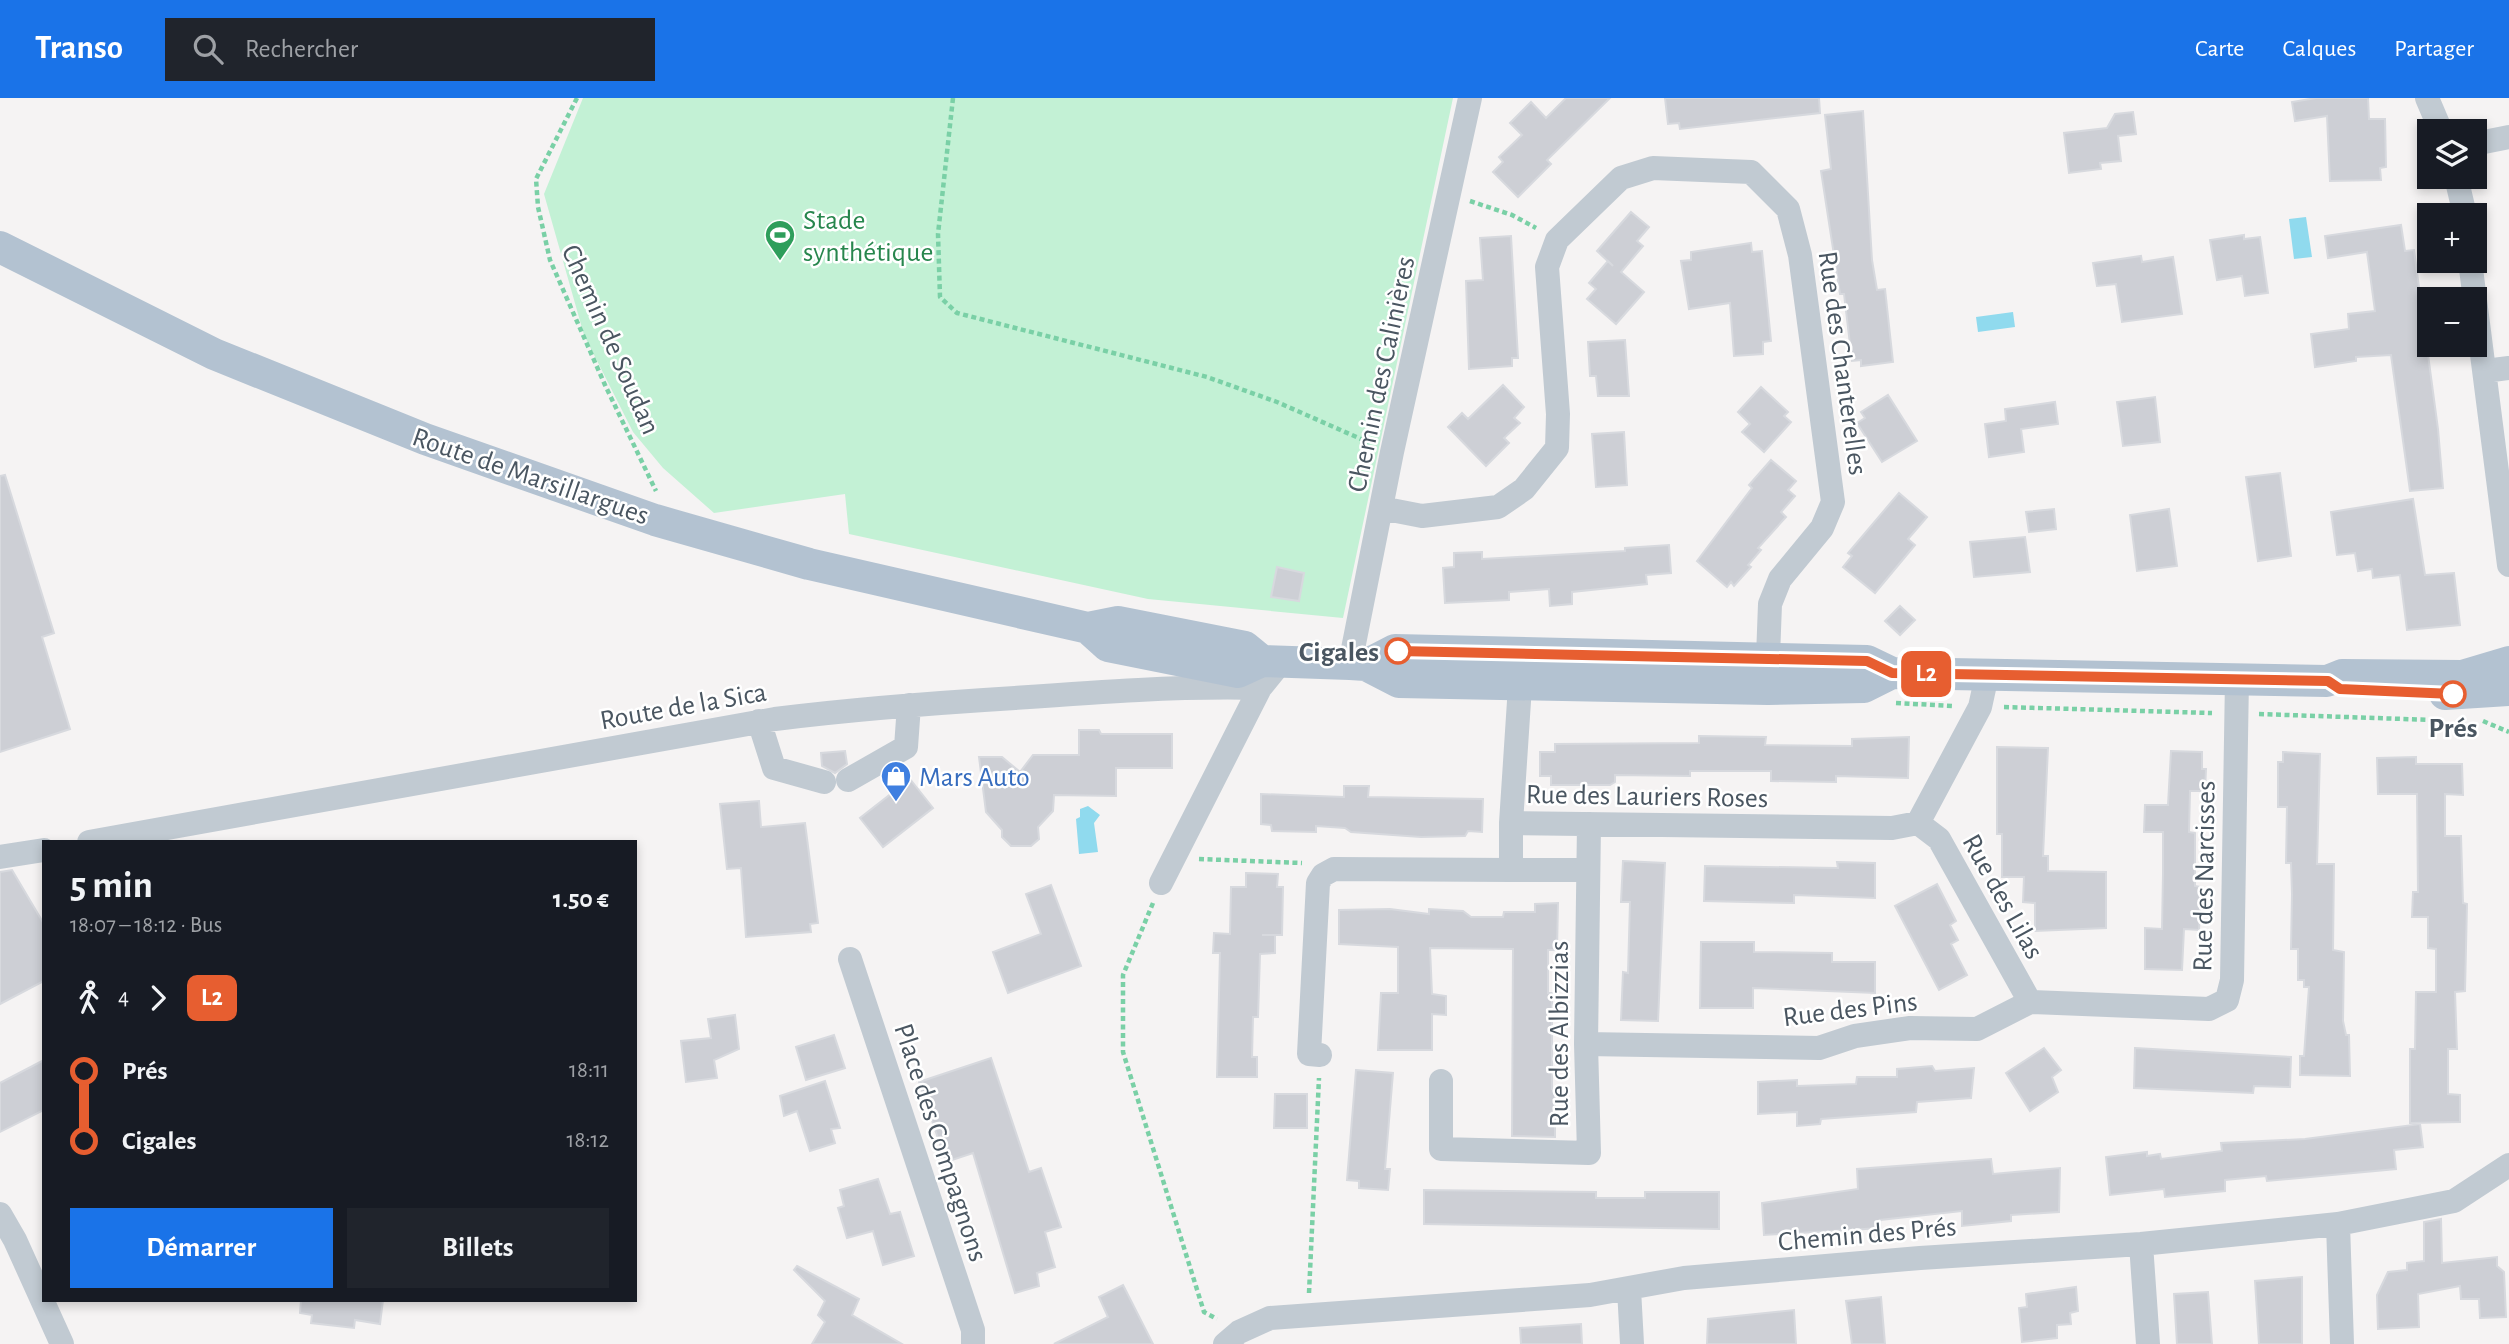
<!DOCTYPE html>
<html lang="fr">
<meta charset="utf-8">
<style>
body{margin:0;font-family:"Alegreya Sans",sans-serif;background:#20242c;color:#f1f3f6;height:100vh;display:flex;flex-direction:column;font-size:26px;white-space:nowrap}
*{box-sizing:border-box;margin:0}
p{font-size:23px;color:#9ea1a6}
.icon{flex:none;width:38px;height:38px;fill:none;stroke:currentColor;stroke-width:2;stroke-linecap:round;stroke-linejoin:round}
.map{position:relative;flex:1;overflow:hidden}
.details{position:absolute;left:42px;top:742px;width:595px;height:462px;display:flex;flex-direction:column;background:#171b24;border-radius:0px;box-shadow:0 4px 10px #0003}
.details>*{flex:none}
.badge{padding:0 14px;border-radius:10px;font-size:24px;line-height:46px}
.fabs{position:absolute;left:2417px;top:21px;display:grid;gap:14px}
.fabs a{display:grid;place-items:center;width:70px;height:70px;border-radius:0px;background:#171b24;box-shadow:0 4px 10px #0003;font-size:35px}
.map>.badge{position:absolute;translate:-50% -50%;box-shadow:0 0 0 4px #fff}
.legs{display:flex;align-items:center;gap:10px;height:77px;padding:0 28px;font-size:23px}
.legs p{margin-inline-start:auto}
.head{display:flex;align-items:center;justify-content:space-between;height:119px;padding:0 28px}
h1{font-size:38px;font-weight:600;line-height:52px}
.action{display:flex;gap:14px;margin-top:auto;padding:14px 28px}
.action a{flex:1;height:80px;border-radius:0px;background:#1a73e8;color:#fff;font-size:28px;font-weight:600;line-height:80px;text-align:center}
.action a+a{background:#20242c;color:#f1f3f6}
ul{padding:0 28px;list-style:none}
li{display:flex;align-items:center;gap:24px;height:70px;font-size:26px}
li i{display:grid;place-items:center;width:10px;height:100%;margin:0 9px;background:currentColor}
li i::after{content:'';width:18px;height:18px;margin:-9px;border:5px solid;border-radius:50%;background:#171b24}
li p{margin-inline-start:auto}
li:first-child i{background:linear-gradient(#0000 50%,currentColor 0)}
li:last-child i{background:linear-gradient(currentColor 50%,#0000 0)}
header{display:flex;align-items:center;gap:42px;box-sizing:border-box;height:98px;padding:0 35px;background:#1a73e8;color:#fff}
header strong{font-size:33px}
nav{display:flex;gap:38px;margin-inline-start:auto;font-size:24px}
.search{width:490px;height:63px;background:#20242c;display:flex;align-items:center;gap:18px;box-sizing:border-box;padding:0 24px;border-radius:0px;color:#9ea1a6;font-size:26px}
.map>svg:first-child{display:block}
.green{fill:#c3f1d5}
.water{fill:#90daee}
.building{fill:#cdcfd5;stroke:#d7d9de;stroke-width:2}
.lines{fill:none;stroke-linecap:round;stroke-linejoin:round}
.path{stroke:#7ad0a6;stroke-width:4.5;stroke-dasharray:5 3.5;stroke-linecap:butt}
.minor{stroke:#c1cad2;stroke-width:24}
.major{stroke:#b3c2d1;stroke-width:32}
.line-1-casing{stroke:#fff;stroke-width:16}
.line-1{stroke:#e75e30;stroke-width:10}
.stop-1-dot{fill:#fff;stroke:#e75e30;stroke-width:3.5}
.labels{text-anchor:middle;stroke-width:5;stroke-linejoin:round;paint-order:stroke}
.leisure-label{font-size:28px;fill:#27864d;stroke:#fff;text-anchor:start}
.street-label{font-size:28px;fill:#4a5661;stroke:#fff}
.stop-label{font-size:28px;font-weight:bold;fill:#4a5661;stroke:#fff;text-anchor:end}
.shop-label{font-size:28px;fill:#366cbe;stroke:#fff;text-anchor:start}
</style>
<header>
<strong>Transo</strong>
<div class="search"><svg class="icon" aria-label="search" viewBox="0 0 24 24"><circle cx="10" cy="10" r="6"/><path d="M15 15l6 6"/></svg>Rechercher</div>
<nav><a>Carte</a><a>Calques</a><a>Partager</a></nav>
</header>
<div class="map">
<svg width="2509" height="1246" viewBox="0 0 2509 1246">
<rect width="100%" height="100%" fill="#f5f3f3"/>
<path class="green" d="M 583,0 L 1453,0 L 1343,520 L 1148,501 L 849,436 L 845,396 L 714,415 L 663,370 L 633,334 L 584,237 L 544,96 Z"/>
<path class="water" d="M 2306,119 L 2312,159 L 2294,161 L 2289,121 Z
M 2013,214 L 2015,229 L 1978,234 L 1976,219 Z
M 1088,708 L 1100,717 L 1094,725 L 1098,754 L 1079,756 L 1076,721 L 1080,719 L 1080,711 Z"/>
<path class="building" d="M 1566,0 L 1610,0 L 1547,62 L 1551,66 L 1518,99 L 1493,74 L 1503,64 L 1499,59 L 1522,37 L 1510,25 L 1531,4 L 1546,20 Z
M 1665,0 L 1819,0 L 1820,15 L 1680,31 L 1679,25 L 1668,26 Z
M 2316,0 L 2368,0 L 2369,21 L 2385,21 L 2386,69 L 2380,70 L 2381,82 L 2330,83 L 2327,18 L 2295,23 L 2292,4 Z
M 1863,13 L 1872,162 L 1877,192 L 1885,191 L 1893,264 L 1861,268 L 1861,262 L 1852,263 L 1844,196 L 1840,196 L 1821,73 L 1831,71 L 1825,17 Z
M 2133,14 L 2136,36 L 2118,38 L 2121,63 L 2100,65 L 2101,71 L 2069,75 L 2064,35 L 2107,30 L 2115,16 Z
M 1631,114 L 1649,129 L 1637,143 L 1643,148 L 1621,174 L 1644,194 L 1616,226 L 1587,201 L 1596,191 L 1589,185 L 1608,163 L 1613,168 L 1597,153 Z
M 2401,127 L 2405,153 L 2414,152 L 2438,331 L 2443,390 L 2410,393 L 2391,257 L 2356,259 L 2356,263 L 2315,269 L 2311,236 L 2349,231 L 2348,216 L 2375,213 L 2367,154 L 2328,160 L 2325,138 Z
M 2244,137 L 2244,141 L 2260,139 L 2268,195 L 2245,198 L 2242,178 L 2217,182 L 2210,142 Z
M 1511,138 L 1518,260 L 1512,260 L 1512,268 L 1469,271 L 1466,183 L 1483,182 L 1480,140 Z
M 1751,145 L 1752,154 L 1762,153 L 1771,243 L 1763,244 L 1763,256 L 1734,258 L 1730,205 L 1689,211 L 1681,163 L 1691,162 L 1691,154 Z
M 2141,158 L 2142,164 L 2173,159 L 2182,216 L 2122,224 L 2116,186 L 2097,188 L 2093,165 Z
M 1625,242 L 1629,298 L 1598,298 L 1596,278 L 1590,278 L 1588,244 Z
M 1503,287 L 1524,309 L 1514,320 L 1520,325 L 1504,340 L 1509,345 L 1486,368 L 1448,329 L 1462,315 L 1468,321 Z
M 1761,289 L 1788,314 L 1784,318 L 1791,324 L 1764,354 L 1742,334 L 1750,326 L 1738,314 Z
M 1888,297 L 1917,343 L 1882,364 L 1857,325 L 1865,320 L 1861,314 Z
M 2155,299 L 2160,344 L 2123,348 L 2117,304 Z
M 2055,304 L 2058,326 L 2021,331 L 2024,354 L 1989,359 L 1985,326 L 2006,323 L 2005,311 Z
M 1624,334 L 1627,387 L 1596,389 L 1592,336 Z
M 1771,362 L 1796,383 L 1788,392 L 1795,398 L 1781,414 L 1786,419 L 1758,450 L 1761,452 L 1748,467 L 1751,469 L 1734,488 L 1731,484 L 1727,489 L 1697,463 L 1752,390 L 1749,387 Z
M 2280,375 L 2291,458 L 2258,463 L 2246,379 Z
M 5,377 L 54,535 L 42,539 L 70,631 L 0,654 L 0,378 Z
M 1899,395 L 1927,419 L 1908,441 L 1915,447 L 1875,495 L 1843,469 L 1852,458 L 1848,455 Z
M 2413,401 L 2425,477 L 2454,475 L 2460,527 L 2407,532 L 2400,477 L 2373,480 L 2372,471 L 2358,473 L 2355,455 L 2337,457 L 2331,414 Z
M 2054,411 L 2056,431 L 2029,434 L 2026,414 Z
M 2169,411 L 2177,468 L 2137,473 L 2130,417 Z
M 2025,439 L 2030,474 L 1974,479 L 1970,444 Z
M 1669,447 L 1671,475 L 1646,477 L 1647,486 L 1572,494 L 1572,506 L 1550,508 L 1549,491 L 1509,494 L 1509,502 L 1445,505 L 1443,470 L 1454,469 L 1454,455 L 1482,454 L 1482,461 L 1625,453 L 1625,450 Z
M 1277,469 L 1304,475 L 1299,503 L 1271,499 Z
M 1900,508 L 1915,522 L 1900,537 L 1885,523 Z
M 1079,632 L 1099,632 L 1101,636 L 1172,636 L 1172,670 L 1116,670 L 1116,698 L 1054,697 L 1053,713 L 1038,729 L 1039,741 L 1031,748 L 1011,748 L 1002,739 L 1002,732 L 986,714 L 979,659 L 1002,659 L 1020,674 L 1033,657 L 1079,657 Z
M 1699,638 L 1766,639 L 1765,647 L 1852,648 L 1852,641 L 1909,639 L 1908,680 L 1836,678 L 1836,684 L 1771,683 L 1771,673 L 1690,673 L 1690,678 L 1615,677 L 1615,684 L 1610,687 L 1551,687 L 1551,678 L 1540,678 L 1540,654 L 1555,654 L 1555,646 L 1699,645 Z
M 1997,649 L 2048,650 L 2043,758 L 2048,758 L 2048,773 L 2106,774 L 2106,830 L 2035,833 L 2035,805 L 2023,804 L 2024,779 L 2002,779 L 2002,736 L 1997,736 Z
M 845,653 L 847,666 L 835,675 L 822,668 L 821,655 Z
M 2171,653 L 2202,654 L 2202,671 L 2206,671 L 2205,693 L 2190,693 L 2189,734 L 2195,735 L 2195,788 L 2201,789 L 2199,832 L 2184,831 L 2182,872 L 2145,871 L 2145,830 L 2162,831 L 2163,776 L 2163,734 L 2144,734 L 2145,707 L 2168,707 Z
M 2283,654 L 2320,656 L 2317,766 L 2334,766 L 2333,852 L 2344,854 L 2343,923 L 2346,937 L 2349,937 L 2350,978 L 2300,977 L 2300,958 L 2304,958 L 2309,889 L 2304,889 L 2304,882 L 2298,882 L 2298,851 L 2291,851 L 2292,796 L 2291,765 L 2286,765 L 2287,709 L 2278,709 L 2278,664 L 2283,664 Z
M 2416,659 L 2416,666 L 2462,666 L 2463,697 L 2445,696 L 2445,738 L 2461,738 L 2463,805 L 2467,806 L 2465,893 L 2455,894 L 2457,951 L 2448,951 L 2448,996 L 2460,997 L 2460,1024 L 2410,1025 L 2410,951 L 2415,951 L 2416,894 L 2436,894 L 2436,851 L 2428,850 L 2428,819 L 2412,819 L 2413,794 L 2418,794 L 2417,696 L 2378,696 L 2377,660 Z
M 910,681 L 933,710 L 883,749 L 860,720 Z
M 1344,688 L 1369,688 L 1368,699 L 1483,701 L 1482,734 L 1468,733 L 1465,738 L 1421,739 L 1351,734 L 1345,730 L 1316,728 L 1316,734 L 1272,733 L 1271,727 L 1261,726 L 1261,696 L 1344,699 Z
M 759,703 L 761,729 L 805,725 L 818,825 L 810,826 L 811,834 L 746,839 L 741,770 L 727,771 L 720,706 Z
M 1623,763 L 1665,765 L 1658,923 L 1621,922 L 1623,874 L 1628,875 L 1630,804 L 1621,804 Z
M 1837,764 L 1875,765 L 1875,800 L 1794,797 L 1794,805 L 1704,803 L 1705,768 L 1838,770 Z
M 12,772 L 44,826 L 44,883 L 0,906 L 0,774 Z
M 1246,775 L 1278,776 L 1277,789 L 1283,789 L 1282,837 L 1262,837 L 1275,837 L 1275,855 L 1260,856 L 1258,919 L 1253,919 L 1252,959 L 1257,959 L 1257,979 L 1217,979 L 1220,855 L 1213,855 L 1214,835 L 1230,836 L 1231,789 L 1246,789 Z
M 1937,786 L 1956,823 L 1950,827 L 1958,842 L 1951,846 L 1967,877 L 1939,892 L 1895,808 Z
M 1051,787 L 1081,868 L 1008,895 L 993,854 L 1041,836 L 1026,796 Z
M 1558,805 L 1557,852 L 1548,852 L 1548,895 L 1552,895 L 1552,991 L 1555,991 L 1555,1039 L 1512,1038 L 1513,851 L 1430,850 L 1432,896 L 1446,898 L 1446,917 L 1432,916 L 1432,952 L 1378,952 L 1381,895 L 1398,895 L 1398,849 L 1339,846 L 1339,812 L 1390,811 L 1429,816 L 1429,811 L 1463,813 L 1471,819 L 1503,819 L 1504,814 L 1535,814 L 1535,806 Z
M 1701,844 L 1754,844 L 1754,854 L 1832,855 L 1832,864 L 1875,864 L 1875,895 L 1753,890 L 1753,910 L 1700,910 Z
M 735,917 L 739,951 L 714,962 L 717,980 L 686,984 L 681,943 L 711,940 L 708,921 Z
M 834,937 L 845,970 L 806,982 L 796,949 Z
M 2044,950 L 2061,972 L 2052,979 L 2058,994 L 2030,1013 L 2006,975 Z
M 2135,950 L 2291,959 L 2290,989 L 2254,988 L 2253,995 L 2134,990 Z
M 991,960 L 1029,1074 L 1041,1070 L 1061,1129 L 1045,1134 L 1055,1169 L 1037,1175 L 1039,1188 L 1015,1195 L 973,1055 L 946,1064 L 919,984 Z
M 44,962 L 44,1012 L 0,1034 L 0,985 Z
M 1932,968 L 1935,973 L 1974,970 L 1971,1000 L 1917,1004 L 1916,1014 L 1821,1021 L 1820,1026 L 1797,1028 L 1797,1014 L 1758,1016 L 1758,984 L 1797,982 L 1797,988 L 1856,986 L 1857,979 L 1897,979 L 1897,971 Z
M 1356,972 L 1393,975 L 1385,1071 L 1390,1071 L 1388,1092 L 1359,1090 L 1359,1083 L 1347,1082 Z
M 825,983 L 840,1030 L 831,1031 L 835,1045 L 810,1053 L 797,1013 L 784,1018 L 780,998 Z
M 1275,996 L 1307,996 L 1307,1030 L 1274,1030 Z
M 2420,1026 L 2423,1049 L 2394,1052 L 2396,1071 L 2267,1083 L 2266,1078 L 2225,1082 L 2225,1093 L 2165,1099 L 2164,1091 L 2110,1097 L 2106,1059 L 2147,1054 L 2147,1058 L 2160,1056 L 2161,1061 L 2222,1053 L 2221,1045 L 2305,1041 Z
M 1991,1061 L 1993,1076 L 2060,1070 L 2059,1114 L 2011,1117 L 2011,1123 L 1962,1128 L 1962,1113 L 1880,1122 L 1881,1130 L 1764,1137 L 1762,1105 L 1858,1091 L 1857,1071 Z
M 878,1081 L 890,1116 L 900,1114 L 914,1158 L 883,1167 L 873,1133 L 847,1140 L 838,1110 L 844,1108 L 840,1092 Z
M 1424,1092 L 1596,1094 L 1596,1100 L 1645,1100 L 1645,1094 L 1719,1094 L 1719,1131 L 1424,1126 Z
M 2441,1121 L 2442,1165 L 2497,1159 L 2497,1168 L 2504,1174 L 2506,1219 L 2480,1220 L 2479,1201 L 2461,1201 L 2460,1188 L 2418,1196 L 2419,1229 L 2378,1231 L 2377,1197 L 2388,1174 L 2407,1172 L 2407,1165 L 2424,1163 L 2424,1124 Z
M 797,1168 L 859,1201 L 852,1217 L 902,1246 L 812,1246 L 825,1224 L 818,1217 L 825,1203 L 794,1172 Z
M 2302,1179 L 2302,1246 L 2259,1246 L 2255,1183 Z
M 1123,1187 L 1153,1246 L 1054,1246 L 1108,1219 L 1099,1199 Z
M 2076,1189 L 2078,1213 L 2070,1215 L 2071,1226 L 2057,1227 L 2057,1240 L 2022,1244 L 2019,1210 L 2027,1209 L 2026,1196 Z
M 2208,1194 L 2212,1246 L 2177,1246 L 2174,1196 Z
M 1881,1199 L 1885,1246 L 1852,1246 L 1846,1203 Z
M 301,1202 L 383,1202 L 380,1226 L 355,1222 L 354,1230 L 311,1225 L 312,1217 L 300,1215 Z
M 1794,1212 L 1796,1246 L 1707,1246 L 1708,1221 Z
M 1581,1226 L 1582,1246 L 1521,1246 L 1520,1230 Z"/>
<g class="lines">
<path class="path" d="M 577,0 L 536,81 L 538,109 L 550,162 L 605,287 L 656,393
M 953,0 L 938,136 L 940,199 L 957,215 L 1207,279 L 1277,304 L 1370,345
M 1470,103 L 1512,117 L 1536,130
M 1896,605 L 1953,608
M 2004,609 L 2212,615
M 2259,616 L 2433,622
M 2483,623 L 2509,634
M 1199,761 L 1302,765
M 1153,805 L 1123,877 L 1123,954 L 1204,1214 L 1217,1221
M 1309,1195 L 1319,980"/>
<path class="minor" d="M 2427,0 L 2441,33
M 2474,46 L 2509,39
M 2456,79 L 2465,117
M 2470,163 L 2509,467
M 2485,273 L 2509,270
M 1381,410 L 1422,418 L 1498,409 L 1524,391 L 1557,350 L 1558,316 L 1547,169 L 1557,142 L 1621,80 L 1653,70 L 1751,74 L 1788,111 L 1800,157 L 1833,404 L 1822,430 L 1780,481 L 1770,506 L 1768,559
M 1350,566 L 1392,354 L 1470,0
M 1987,577 L 1980,609 L 1918,725 L 1939,741 L 2030,904
M 1520,588 L 1511,725 L 1892,730 L 1918,725
M 759,623 L 774,670 L 824,684
M 848,682 L 906,649 L 909,607
M 89,744 L 775,621 C 855,611 934,605 1015,600 C 1097,594 1178,588 1260,590 L 1282,563
M 0,759 L 44,752
M 1511,772 L 1588,772
M 1161,785 L 1260,590
M 850,861 L 973,1232 L 973,1246
M 1586,946 L 1819,950 L 1855,938 L 1910,930 L 1977,931 L 2030,904 L 2209,911 L 2227,902 L 2232,882 L 2237,581
M 1320,957 L 1309,956 L 1318,785 L 1323,777 L 1334,771 L 1511,772 L 1511,725
M 1441,983 L 1441,1051 L 1589,1055 L 1586,946 L 1589,726
M 0,1116 L 15,1142 L 62,1246
M 2338,1126 L 2342,1246
M 2141,1146 L 2148,1246
M 1629,1191 L 1632,1246
M 1225,1246 L 1239,1234 L 1270,1220 L 1590,1197 L 1684,1180 L 1920,1160 L 2141,1146 L 2338,1126 L 2454,1103 L 2509,1067"/>
<path class="major" d="M 0,149 L 214,256 L 425,341 L 655,422 L 809,466 L 1088,530 L 1118,524 L 1245,549 L 1262,563
M 1088,530 L 1108,548 L 1238,574 L 1262,563 L 1350,566 L 1366,567 L 1399,584 L 1768,591 L 1864,589 L 1892,575
M 1366,567 L 1395,552 L 1867,563 L 1892,575 L 2327,583 L 2342,577 L 2462,578 L 2509,564
M 2445,596 L 2509,592"/>
</g>
<g class="lines">
<g class="line-1-casing">
<path id="line-1" d="M 1398,553 L 1867,563 L 1892,575 L 2328,583 L 2340,591 L 2453,596"/>
</g>
<use href="#line-1" class="line-1"/>
</g>
<defs>
<g id="stadium-pin" transform="scale(1.575)"><path d="M0 17L-7.5 6A9.5 9.5 0 1 1 7.5 6Z" fill="#2e9e5b" stroke="#fff"/><path d="M0-5a6.5 5 0 1 0 0 10a6.5 5 0 1 0 0-10ZM-3.5-1.8h7v3.6h-7Z" fill="#fff"/></g>
<g id="shop-pin" transform="scale(1.575)"><path d="M0 17L-7.5 6A9.5 9.5 0 1 1 7.5 6Z" fill="#3f7fe0" stroke="#fff"/><path d="M-5-2.5h2.3a2.7 3.5 0 0 1 5.4 0H5L5.5 6h-11ZM-1.5-2.5h3a1.5 2.3 0 0 0-3 0Z" fill="#fff"/></g>
</defs>
<g fill-rule="evenodd">
<use href="#stadium-pin" x="780" y="137"/>
<use href="#shop-pin" x="896" y="678"/>
</g>
<g class="stop-1-dot">
<circle cx="1398" cy="553" r="12"/>
<circle cx="2453" cy="596" r="12"/>
</g>
<g class="labels">
<g class="leisure-label">
<text x="803" y="131">Stade<tspan x="803" dy="32">synthétique</tspan></text>
</g>
<g class="street-label">
<text transform="translate(612 241) rotate(66)" y="10">Chemin de Soudan</text>
<text transform="translate(1844 265) rotate(82)" y="10">Rue des Chanterelles</text>
<text transform="translate(1380 276) rotate(-78)" y="10">Chemin des Calinières</text>
<text transform="translate(531 377) rotate(19)" y="10">Route de Marsillargues</text>
<text transform="translate(683 607) rotate(-10)" y="10">Route de la Sica</text>
<text transform="translate(1647 697) rotate(1)" y="10">Rue des Lauriers Roses</text>
<text transform="translate(2203 778) rotate(-89)" y="10">Rue des Narcisses</text>
<text transform="translate(2004 798) rotate(61)" y="10">Rue des Lilas</text>
<text transform="translate(1850 910) rotate(-7)" y="10">Rue des Pins</text>
<text transform="translate(1558 936) rotate(-90)" y="10">Rue des Albizzias</text>
<text transform="translate(942 1044) rotate(72)" y="10">Place des Compagnons</text>
<text transform="translate(1867 1135) rotate(-5)" y="10">Chemin des Prés</text>
</g>
<g class="stop-label">
<text x="1379" y="563">Cigales</text>
<text x="2453" y="639" text-anchor="middle">Prés</text>
</g>
<g class="shop-label">
<text x="919" y="688">Mars Auto</text>
</g>
</g>
</svg>
<div class="fabs">
<a><svg class="icon" aria-label="layers" viewBox="0 0 24 24"><path d="M12 4l9 5-9 5-9-5zM3 14l9 5 9-5"/></svg></a>
<a>+</a>
<a>−</a>
</div>
<b class="badge" style="left:1926px;top:576px;background:#e75e30;color:#fff">L2</b>
<section class="details">
<div class="head"><div><h1>5 min</h1><p>18:07 – 18:12 · Bus</p></div><b>1.50 €</b></div>
<div class="legs"><svg class="icon" aria-label="walk" viewBox="0 0 24 24"><circle cx="13" cy="4" r="2"/><path d="M13 8l-2 6 4 7M11 14l-3 7M7 12l3-4h3l4 4"/></svg>4<svg class="icon" aria-label="forward" viewBox="0 0 24 24"><path d="M9 5l7 7-7 7"/></svg><b class="badge" style="background:#e75e30;color:#fff">L2</b></div>
<ul>
<li><i style="color:#e75e30"></i><b>Prés</b><p>18:11</p></li>
<li><i style="color:#e75e30"></i><b>Cigales</b><p>18:12</p></li>
</ul>
<div class="action"><a>Démarrer</a><a>Billets</a></div>
</section>
</div>
